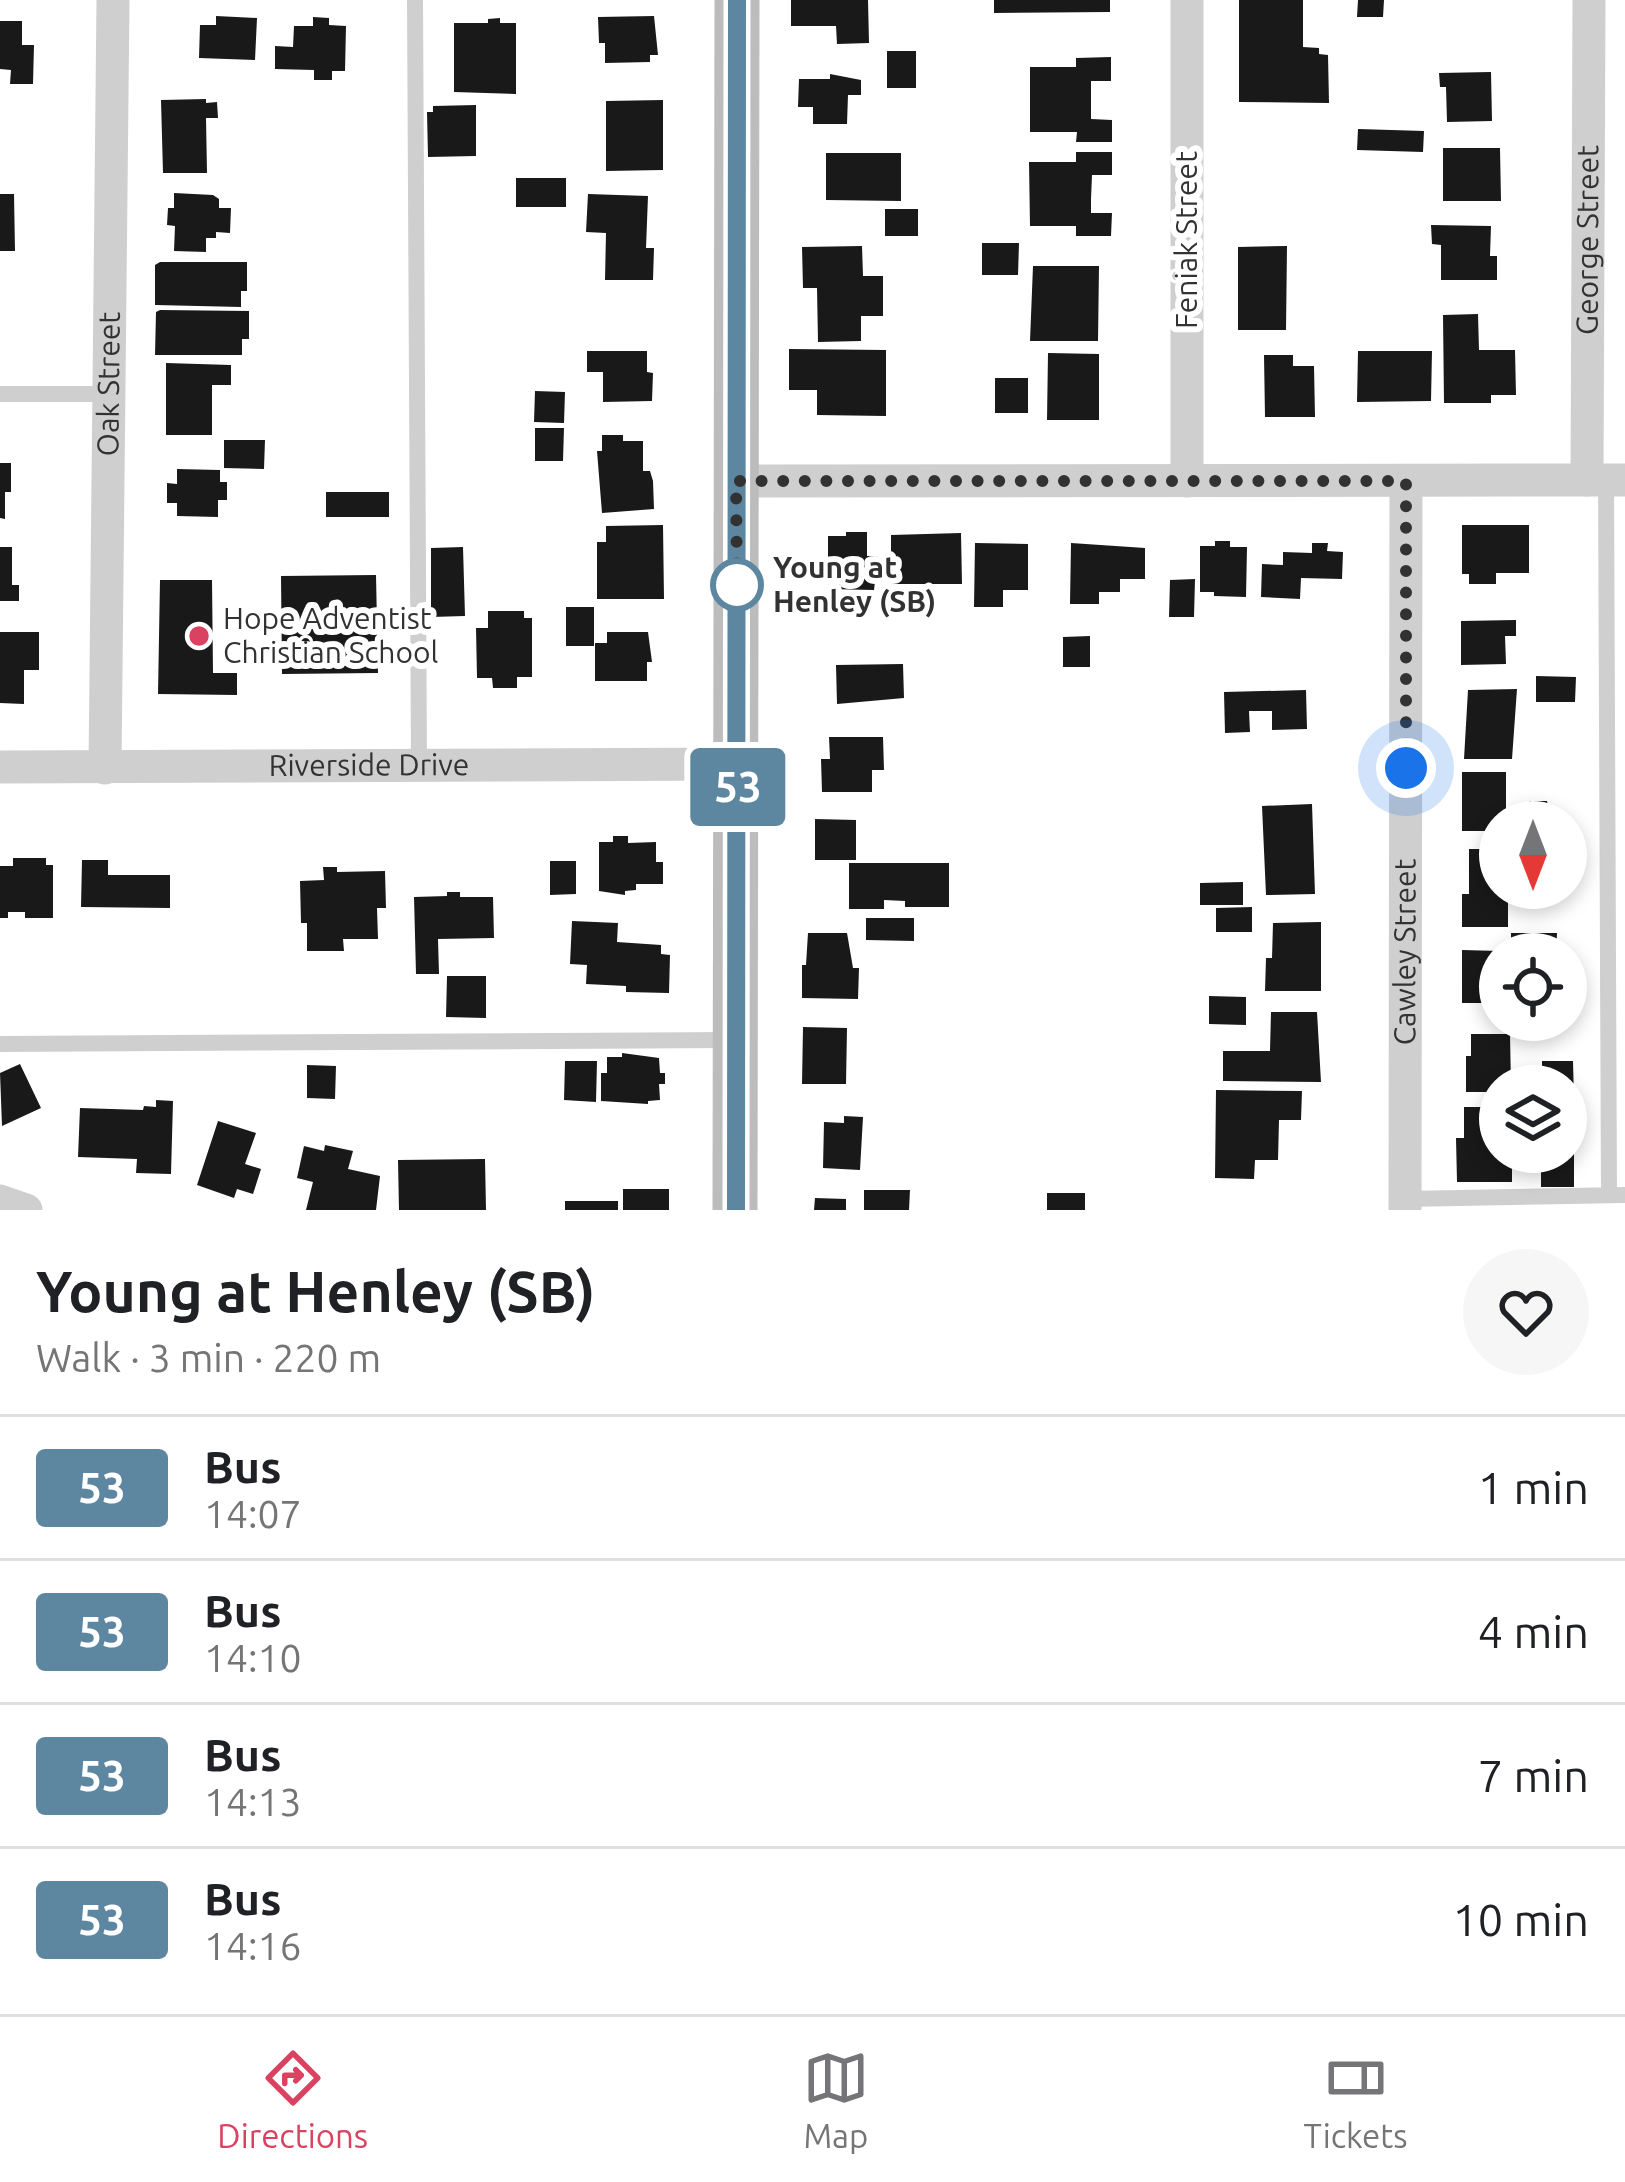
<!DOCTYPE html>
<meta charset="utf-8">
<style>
body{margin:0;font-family:Ubuntu,sans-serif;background:#f6f6f6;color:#202124;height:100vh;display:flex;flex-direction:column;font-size:45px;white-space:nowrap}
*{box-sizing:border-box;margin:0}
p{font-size:39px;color:#757577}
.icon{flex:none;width:66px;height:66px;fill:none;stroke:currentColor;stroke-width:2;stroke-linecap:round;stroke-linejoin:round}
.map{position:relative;height:1210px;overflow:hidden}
.drawer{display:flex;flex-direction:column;background:#fff;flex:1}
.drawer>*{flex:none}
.badge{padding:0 24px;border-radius:9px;font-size:42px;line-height:78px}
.needle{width:78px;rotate:180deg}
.fabs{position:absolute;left:1479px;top:801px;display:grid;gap:24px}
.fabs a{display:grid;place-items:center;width:108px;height:108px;border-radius:50%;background:#fff;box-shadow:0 6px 18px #0003;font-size:60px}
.you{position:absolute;width:60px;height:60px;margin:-30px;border:9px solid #fff;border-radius:50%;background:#1a73e8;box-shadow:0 0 0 18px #1a73e833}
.map>.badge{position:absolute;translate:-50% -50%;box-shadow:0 0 0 6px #fff}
.round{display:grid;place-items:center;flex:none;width:126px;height:126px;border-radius:63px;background:#f6f6f6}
.head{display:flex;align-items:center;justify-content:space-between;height:204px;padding:0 36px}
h1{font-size:57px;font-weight:700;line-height:90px}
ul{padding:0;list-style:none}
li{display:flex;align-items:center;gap:36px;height:144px;padding:0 36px;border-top:3px solid #e0e0e0}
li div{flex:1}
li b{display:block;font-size:45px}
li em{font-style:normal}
li .badge{min-width:132px;font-weight:700;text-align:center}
.tabs{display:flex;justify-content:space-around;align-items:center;height:168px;border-top:3px solid #e0e0e0;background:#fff;font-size:33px;color:#757577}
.tabs a{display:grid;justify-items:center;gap:6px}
.tabs .on{color:#d94361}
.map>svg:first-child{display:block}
.building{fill:#191919}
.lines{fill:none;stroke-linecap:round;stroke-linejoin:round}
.lane{stroke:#cfcfcf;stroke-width:16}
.street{stroke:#cfcfcf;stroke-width:33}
.secondary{stroke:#bcbcbc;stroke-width:45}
.line-casing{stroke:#fff;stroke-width:27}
.line{stroke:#5d87a1;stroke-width:18}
.walk{stroke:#323232;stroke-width:12;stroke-dasharray:0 21.6}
.stop-dot{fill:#fff;stroke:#5d87a1;stroke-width:6}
.poi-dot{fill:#d94361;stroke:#fff;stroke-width:4.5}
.labels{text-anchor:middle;stroke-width:12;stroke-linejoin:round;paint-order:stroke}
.street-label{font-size:30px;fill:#323232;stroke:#fff}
.stop-label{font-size:30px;font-weight:bold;fill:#323232;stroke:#fff;text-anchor:start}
.poi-label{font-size:30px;fill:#323232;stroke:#fff;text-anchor:start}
</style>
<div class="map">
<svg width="1625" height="1210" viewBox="0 0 1625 1210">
<rect width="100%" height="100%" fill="#fff"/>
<path class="building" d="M 791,0 L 868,0 L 869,43 L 837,44 L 836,26 L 791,26 Z
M 994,0 L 1110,0 L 1110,12 L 994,13 Z
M 1239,0 L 1303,0 L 1303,47 L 1319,48 L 1319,54 L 1328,55 L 1329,103 L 1239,102 Z
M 1358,0 L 1384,0 L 1383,17 L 1357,17 Z
M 216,16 L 257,18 L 255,60 L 199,58 L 200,25 L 216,25 Z
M 654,16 L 658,55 L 650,55 L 650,62 L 605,63 L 605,43 L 599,43 L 598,17 Z
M 313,17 L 329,18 L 329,25 L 346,26 L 345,71 L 332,71 L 332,80 L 314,80 L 314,70 L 275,69 L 275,46 L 293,47 L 294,26 L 313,26 Z
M 500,18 L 500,23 L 516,23 L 516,94 L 454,92 L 454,23 L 488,23 L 488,19 Z
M 0,21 L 22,21 L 22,45 L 34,45 L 33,84 L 10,84 L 11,70 L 0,69 Z
M 887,51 L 916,51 L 916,88 L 887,88 Z
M 1111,57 L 1111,81 L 1091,81 L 1091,119 L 1112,120 L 1112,142 L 1076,142 L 1077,132 L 1030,132 L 1030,67 L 1076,67 L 1076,58 Z
M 1491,72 L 1492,121 L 1447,122 L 1446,87 L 1440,87 L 1439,73 Z
M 830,74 L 861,80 L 861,95 L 848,95 L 847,124 L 813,124 L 813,107 L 798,107 L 799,79 L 830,79 Z
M 206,99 L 206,103 L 217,102 L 218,118 L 206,118 L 207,173 L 163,173 L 161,100 Z
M 663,100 L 663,170 L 606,171 L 606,101 Z
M 476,105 L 476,156 L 428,157 L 427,112 L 433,112 L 433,106 Z
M 1358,129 L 1424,131 L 1423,152 L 1357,150 Z
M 1443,148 L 1500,148 L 1501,201 L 1443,201 Z
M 1076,152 L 1112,152 L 1112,175 L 1092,175 L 1091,199 L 1091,213 L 1112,213 L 1111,236 L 1076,236 L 1076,226 L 1030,226 L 1029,162 L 1076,162 Z
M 826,153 L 901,153 L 901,201 L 826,200 Z
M 516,178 L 566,178 L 566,207 L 516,207 Z
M 174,193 L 213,195 L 219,199 L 219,208 L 231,208 L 230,233 L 216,232 L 216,238 L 206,238 L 206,252 L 174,251 L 175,226 L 167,225 L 168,208 L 174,208 Z
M 0,194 L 14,194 L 15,251 L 0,251 Z
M 588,194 L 648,196 L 646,248 L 654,248 L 653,280 L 605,280 L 606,233 L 586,232 Z
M 885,209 L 918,209 L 918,236 L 885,236 Z
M 1431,225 L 1491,226 L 1490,256 L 1497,256 L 1497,280 L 1441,280 L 1441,245 L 1432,244 Z
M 982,243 L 1019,243 L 1018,275 L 982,275 Z
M 862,246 L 863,276 L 883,276 L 883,316 L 861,316 L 861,341 L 818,342 L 817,288 L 803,288 L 802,247 Z
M 1287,246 L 1286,330 L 1238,330 L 1238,247 Z
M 160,262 L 247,262 L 247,291 L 241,291 L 241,307 L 155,305 L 155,265 Z
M 1033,266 L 1099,266 L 1098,341 L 1030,341 Z
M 160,310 L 249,311 L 249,339 L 242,339 L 242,355 L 155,355 L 156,312 Z
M 1478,314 L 1479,350 L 1515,350 L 1516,395 L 1491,395 L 1491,403 L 1444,403 L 1443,315 Z
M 789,349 L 886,350 L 886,416 L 817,415 L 817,390 L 789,390 Z
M 587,351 L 647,351 L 647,372 L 653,373 L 652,401 L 603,402 L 603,372 L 587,372 Z
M 1358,351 L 1432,351 L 1431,401 L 1357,402 Z
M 1048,353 L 1099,354 L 1099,420 L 1047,420 Z
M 1264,355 L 1293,355 L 1293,366 L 1314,366 L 1315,417 L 1265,417 Z
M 166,363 L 231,365 L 231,385 L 212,385 L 212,435 L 166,435 Z
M 995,378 L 1028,378 L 1028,413 L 995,413 Z
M 535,391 L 565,392 L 564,423 L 534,422 Z
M 535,428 L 564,428 L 563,461 L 535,461 Z
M 602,435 L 623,435 L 623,441 L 643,441 L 643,471 L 650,471 L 653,481 L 654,509 L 602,513 L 597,451 L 602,451 Z
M 224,440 L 265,440 L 264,469 L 224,468 Z
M 0,463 L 11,463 L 11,492 L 5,492 L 5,519 L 0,518 Z
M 177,469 L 220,470 L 220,482 L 227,482 L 227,500 L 218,500 L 218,517 L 177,516 L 177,503 L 167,503 L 167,483 L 177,484 Z
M 326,492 L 389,492 L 389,517 L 326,517 Z
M 663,525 L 664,599 L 597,599 L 597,542 L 606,542 L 606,526 Z
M 1462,525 L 1529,525 L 1529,573 L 1496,573 L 1496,584 L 1469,584 L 1469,574 L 1462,574 Z
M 846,532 L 867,532 L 867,556 L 878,556 L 874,590 L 828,589 L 828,572 L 823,572 L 823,561 L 828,561 L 828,536 L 846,536 Z
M 961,533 L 962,584 L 891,584 L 891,535 Z
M 1215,541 L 1230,541 L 1230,547 L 1247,547 L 1246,597 L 1214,596 L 1214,592 L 1200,592 L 1200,546 L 1215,546 Z
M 975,543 L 1028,544 L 1028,590 L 1003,590 L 1003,607 L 974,607 Z
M 1071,543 L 1145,548 L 1145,579 L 1120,579 L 1120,592 L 1099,592 L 1099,604 L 1070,604 Z
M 1312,543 L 1328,543 L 1327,551 L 1343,552 L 1342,579 L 1301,578 L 1300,599 L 1261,597 L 1262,564 L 1283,565 L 1283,552 L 1312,553 Z
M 0,547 L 12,547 L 12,585 L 19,585 L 19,601 L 0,601 Z
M 463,547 L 465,616 L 431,617 L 431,548 Z
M 376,575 L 378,673 L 282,674 L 281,576 Z
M 1195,579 L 1194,617 L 1169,617 L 1170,580 Z
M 160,580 L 212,580 L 213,673 L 237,673 L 237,695 L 158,694 Z
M 566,607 L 594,607 L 594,646 L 566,646 Z
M 488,611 L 524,611 L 524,618 L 532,618 L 532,677 L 517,677 L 517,688 L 493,688 L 492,678 L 477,678 L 476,628 L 488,628 Z
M 1516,620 L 1516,636 L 1505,636 L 1506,664 L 1461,665 L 1461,621 Z
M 0,632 L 39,632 L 39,670 L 24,670 L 24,704 L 0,703 Z
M 607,632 L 648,632 L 652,662 L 647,662 L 647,681 L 595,681 L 595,643 L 607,643 Z
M 1090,636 L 1090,667 L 1063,667 L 1063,637 Z
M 903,664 L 904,698 L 837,704 L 836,665 Z
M 1536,676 L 1576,677 L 1575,702 L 1536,702 Z
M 1517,689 L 1512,759 L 1464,759 L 1468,690 Z
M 1306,690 L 1307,729 L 1272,730 L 1272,711 L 1249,711 L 1250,732 L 1225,733 L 1224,692 Z
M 829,737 L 883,737 L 884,770 L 872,770 L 872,792 L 822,792 L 821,759 L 830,759 Z
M 1462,772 L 1506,772 L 1506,810 L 1529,810 L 1529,801 L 1547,801 L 1551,822 L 1500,822 L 1500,835 L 1488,836 L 1488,831 L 1462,831 Z
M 1312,804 L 1315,894 L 1266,895 L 1262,806 Z
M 815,819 L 856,820 L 856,860 L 815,860 Z
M 613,836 L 628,836 L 628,843 L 656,842 L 656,862 L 663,862 L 663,884 L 636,884 L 636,890 L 625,891 L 625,895 L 599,891 L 599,842 L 613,842 Z
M 1469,849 L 1500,849 L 1500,888 L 1508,888 L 1508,927 L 1462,927 L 1462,894 L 1469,894 Z
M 13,858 L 46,858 L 46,865 L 53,865 L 53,918 L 25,918 L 25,912 L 8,912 L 8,918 L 0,918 L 0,866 L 13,866 Z
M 82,860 L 108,860 L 108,875 L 170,875 L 170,908 L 81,907 Z
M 550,861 L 576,861 L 576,894 L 550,895 Z
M 849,863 L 949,863 L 949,907 L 905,907 L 905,901 L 884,900 L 884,909 L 849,909 Z
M 323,867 L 337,867 L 337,872 L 385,871 L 386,908 L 377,908 L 378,939 L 343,939 L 344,951 L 307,951 L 307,923 L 301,923 L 300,881 L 324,880 Z
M 1243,882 L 1243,905 L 1200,905 L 1200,883 Z
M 447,892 L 460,892 L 460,897 L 493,897 L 494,938 L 438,939 L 439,974 L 416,974 L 414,897 L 447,896 Z
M 1252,907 L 1252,932 L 1216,932 L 1216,908 Z
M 866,918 L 914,918 L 914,941 L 866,940 Z
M 572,921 L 618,923 L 617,942 L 661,945 L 661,954 L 670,955 L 669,993 L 626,992 L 626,986 L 586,984 L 587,965 L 570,964 Z
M 1321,922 L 1321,991 L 1265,991 L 1266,958 L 1272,958 L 1273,923 Z
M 808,933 L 847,933 L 853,968 L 859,968 L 858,999 L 802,998 L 802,965 L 806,965 Z
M 1511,933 L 1557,933 L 1556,954 L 1511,954 Z
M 1462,950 L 1500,951 L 1500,1003 L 1462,1003 Z
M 447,976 L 486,976 L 486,1018 L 446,1017 Z
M 1209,996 L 1246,997 L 1246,1025 L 1209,1024 Z
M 1271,1012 L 1317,1012 L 1321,1082 L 1223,1081 L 1223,1051 L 1270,1051 Z
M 803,1027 L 847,1028 L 846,1084 L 802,1084 Z
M 1471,1034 L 1510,1034 L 1511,1086 L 1500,1086 L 1500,1092 L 1466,1092 L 1466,1056 L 1471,1056 Z
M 622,1053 L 659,1058 L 660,1073 L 665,1073 L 665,1084 L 659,1084 L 660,1100 L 648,1101 L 648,1104 L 601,1101 L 601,1073 L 607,1073 L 607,1057 L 622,1057 Z
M 565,1061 L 597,1061 L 596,1102 L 564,1100 Z
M 1542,1061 L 1573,1061 L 1574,1099 L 1566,1099 L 1566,1086 L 1542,1086 Z
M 20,1064 L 41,1108 L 2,1126 L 0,1073 Z
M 307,1065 L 336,1066 L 335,1099 L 307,1098 Z
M 1216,1090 L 1302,1091 L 1301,1120 L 1279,1120 L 1278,1160 L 1255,1160 L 1254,1179 L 1215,1178 Z
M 156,1100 L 173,1101 L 171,1174 L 136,1173 L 137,1159 L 78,1157 L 80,1108 L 143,1110 L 144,1106 L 156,1107 Z
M 1464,1107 L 1500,1107 L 1500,1152 L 1512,1152 L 1512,1182 L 1457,1182 L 1456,1138 L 1464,1138 Z
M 844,1116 L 863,1117 L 860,1170 L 823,1168 L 824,1122 L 844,1123 Z
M 218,1121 L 256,1133 L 245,1164 L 261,1169 L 253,1194 L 237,1189 L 234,1198 L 197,1185 Z
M 325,1145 L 353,1151 L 348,1169 L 380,1176 L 376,1210 L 306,1210 L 313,1182 L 297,1178 L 304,1146 L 324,1151 Z
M 1541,1153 L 1574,1153 L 1574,1187 L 1541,1187 Z
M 485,1159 L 486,1210 L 399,1210 L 398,1160 Z
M 623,1189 L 669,1189 L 669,1210 L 623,1210 Z
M 864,1190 L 910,1190 L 909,1210 L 864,1210 Z
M 1047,1193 L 1085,1193 L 1085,1210 L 1047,1210 Z
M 815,1198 L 846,1199 L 846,1210 L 814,1210 Z
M 565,1201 L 618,1201 L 618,1210 L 565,1210 Z"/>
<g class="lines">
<path class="lane" d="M 415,0 L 419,766
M 0,394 L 109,394
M 1606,480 L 1609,1195
M 0,1044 L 731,1040
M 1404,1199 L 1625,1195"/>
<g class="street">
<path d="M 1187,0 L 1187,481"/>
<path id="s1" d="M 1587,480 L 1589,0"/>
<path d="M 736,481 L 1625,480"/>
<path id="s2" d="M 0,767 L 739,764"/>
<path id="s3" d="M 105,768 L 113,0"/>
<path d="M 0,1201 L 26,1210"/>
<path id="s4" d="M 1405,1210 L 1406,481"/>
</g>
<path class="secondary" d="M 735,1210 L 737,0"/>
</g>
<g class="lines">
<g class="line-casing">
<path id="line" d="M 736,1210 L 737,0"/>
</g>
<use href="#line" class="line"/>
<path class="walk" d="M 737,585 L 736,481 L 1406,481 L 1406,768"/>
</g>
<circle class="stop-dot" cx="737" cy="585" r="24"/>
<circle class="poi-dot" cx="199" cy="636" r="12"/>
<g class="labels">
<g class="street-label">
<text transform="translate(1187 240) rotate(-90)" y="10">Feniak Street</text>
<text dy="10" stroke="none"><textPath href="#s1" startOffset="240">George Street</textPath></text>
<text dy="10" stroke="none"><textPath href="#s3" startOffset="384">Oak Street</textPath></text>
<text dy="10" stroke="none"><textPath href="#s2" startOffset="369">Riverside Drive</textPath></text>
<text dy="10" stroke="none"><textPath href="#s4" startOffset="258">Cawley Street</textPath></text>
</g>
<g class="stop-label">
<text x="773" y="578">Young at<tspan x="773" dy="34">Henley (SB)</tspan></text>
</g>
<g class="poi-label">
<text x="223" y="629">Hope Adventist<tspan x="223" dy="34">Christian School</tspan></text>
</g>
</g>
</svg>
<div class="fabs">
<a><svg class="needle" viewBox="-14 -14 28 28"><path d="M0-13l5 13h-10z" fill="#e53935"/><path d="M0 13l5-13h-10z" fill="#757577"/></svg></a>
<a><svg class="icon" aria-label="locate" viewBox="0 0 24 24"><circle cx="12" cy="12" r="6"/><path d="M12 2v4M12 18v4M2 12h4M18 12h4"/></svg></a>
<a><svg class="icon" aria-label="layers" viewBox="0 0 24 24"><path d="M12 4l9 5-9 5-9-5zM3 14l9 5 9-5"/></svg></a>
</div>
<div class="you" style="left:1406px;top:768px"></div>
<b class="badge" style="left:738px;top:787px;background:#5d87a1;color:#fff">53</b>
</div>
<section class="drawer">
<div class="head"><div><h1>Young at Henley (SB)</h1><p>Walk · 3 min · 220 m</p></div><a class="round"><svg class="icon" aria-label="heart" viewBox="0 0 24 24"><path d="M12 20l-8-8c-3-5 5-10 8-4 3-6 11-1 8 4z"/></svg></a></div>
<ul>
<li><span class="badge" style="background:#5d87a1;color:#fff">53</span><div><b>Bus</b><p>14:07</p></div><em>1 min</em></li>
<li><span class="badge" style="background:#5d87a1;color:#fff">53</span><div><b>Bus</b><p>14:10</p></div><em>4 min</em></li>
<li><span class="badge" style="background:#5d87a1;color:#fff">53</span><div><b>Bus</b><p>14:13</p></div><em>7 min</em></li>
<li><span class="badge" style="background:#5d87a1;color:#fff">53</span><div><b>Bus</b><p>14:16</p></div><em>10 min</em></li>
</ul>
</section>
<nav class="tabs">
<a class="on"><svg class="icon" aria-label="directions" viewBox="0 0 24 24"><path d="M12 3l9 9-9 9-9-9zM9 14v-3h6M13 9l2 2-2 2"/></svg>Directions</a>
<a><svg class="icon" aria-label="map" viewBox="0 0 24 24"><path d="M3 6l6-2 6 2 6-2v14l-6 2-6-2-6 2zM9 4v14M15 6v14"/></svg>Map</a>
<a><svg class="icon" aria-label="tickets" viewBox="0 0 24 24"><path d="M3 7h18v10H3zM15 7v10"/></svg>Tickets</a>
</nav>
